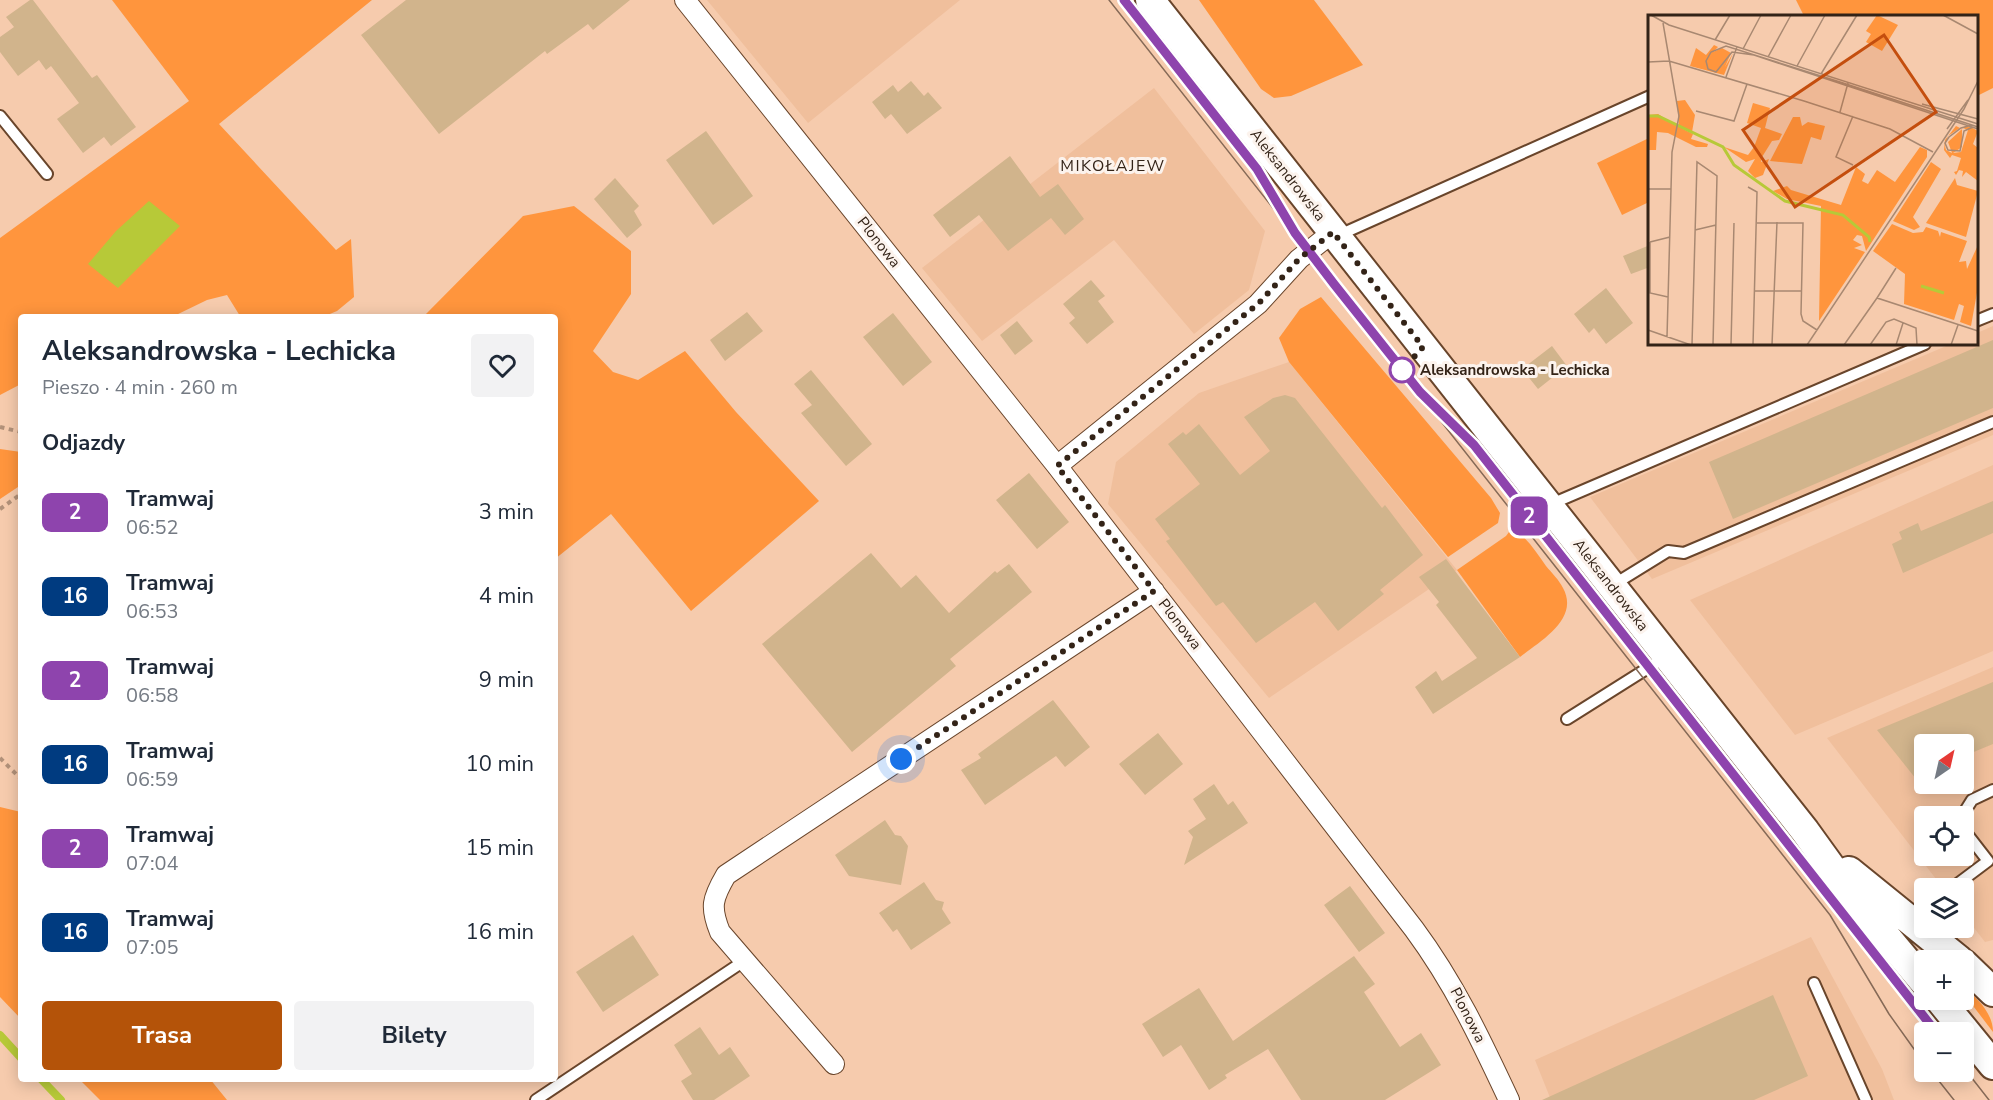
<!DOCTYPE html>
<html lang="pl">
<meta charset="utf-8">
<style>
body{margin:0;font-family:"Nunito Sans",sans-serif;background:#f2f2f3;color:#1f2937;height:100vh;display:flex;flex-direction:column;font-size:22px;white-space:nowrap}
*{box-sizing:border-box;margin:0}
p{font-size:20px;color:#747a83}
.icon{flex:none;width:33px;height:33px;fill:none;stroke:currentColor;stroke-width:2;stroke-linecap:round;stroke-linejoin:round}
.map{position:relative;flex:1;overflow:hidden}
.details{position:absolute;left:18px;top:314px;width:540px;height:768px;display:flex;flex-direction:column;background:#fff;border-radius:6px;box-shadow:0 3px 15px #0003}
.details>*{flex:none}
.badge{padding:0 12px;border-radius:9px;font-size:21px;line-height:39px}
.needle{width:39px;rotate:34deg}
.fabs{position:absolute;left:1914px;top:734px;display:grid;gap:12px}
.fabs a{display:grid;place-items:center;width:60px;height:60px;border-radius:6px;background:#fff;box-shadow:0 3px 15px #0003;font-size:30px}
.you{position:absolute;width:30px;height:30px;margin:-15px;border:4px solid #fff;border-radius:50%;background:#1a73e8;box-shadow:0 0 0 9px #1a73e833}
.map>.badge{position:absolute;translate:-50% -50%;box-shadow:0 0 0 3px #fff}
h2{padding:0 24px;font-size:22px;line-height:54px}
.round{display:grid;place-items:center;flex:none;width:63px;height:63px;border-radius:6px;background:#f2f2f3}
.overview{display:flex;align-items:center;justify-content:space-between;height:102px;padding:0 24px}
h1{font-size:28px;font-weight:700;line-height:45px}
.primary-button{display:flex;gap:12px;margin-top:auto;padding:12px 24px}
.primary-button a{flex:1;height:69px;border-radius:6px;background:#b45309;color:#fff;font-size:24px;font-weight:700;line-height:69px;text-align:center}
.primary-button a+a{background:#f2f2f3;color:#1f2937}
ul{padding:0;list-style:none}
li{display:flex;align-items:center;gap:18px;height:84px;padding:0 24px}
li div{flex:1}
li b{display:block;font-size:22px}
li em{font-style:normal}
li .badge{min-width:66px;font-weight:700;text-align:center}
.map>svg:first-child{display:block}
.built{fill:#f0bf9c;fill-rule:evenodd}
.green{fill:#ff953d}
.water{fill:#b7c938}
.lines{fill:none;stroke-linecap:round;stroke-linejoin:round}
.stream{stroke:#b7c938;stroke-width:8}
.building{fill:#d1b48c}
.lane-casing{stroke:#69452b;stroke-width:14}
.street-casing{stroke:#69452b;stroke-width:22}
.secondary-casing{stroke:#69452b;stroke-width:32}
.path{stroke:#b29179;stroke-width:4;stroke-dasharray:4.5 4.5;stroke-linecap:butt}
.lane{stroke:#fff;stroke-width:10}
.street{stroke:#fff;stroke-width:20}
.secondary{stroke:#fff;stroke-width:28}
.tram{stroke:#866a57;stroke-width:1.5}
.line-casing{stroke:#fff;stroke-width:14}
.line{stroke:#8e44ad;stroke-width:9}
.walk{stroke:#332317;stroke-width:6;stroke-dasharray:0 10.8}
.stop-dot{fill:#fff;stroke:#8e44ad;stroke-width:3}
.labels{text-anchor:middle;stroke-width:6;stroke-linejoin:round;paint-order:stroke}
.street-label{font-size:15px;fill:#332317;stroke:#fcf3ed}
.stop-label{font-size:15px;font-weight:bold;fill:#332317;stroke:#fcf3ed;text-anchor:start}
.neighbourhood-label{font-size:16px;letter-spacing:1.5px;fill:#332317;stroke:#fcf3ed}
.inset-river{fill:none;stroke:#b7c938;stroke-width:3}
.inset-road{fill:none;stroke:#a88871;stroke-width:1.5}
.view{fill:#c44e0e;fill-opacity:0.15;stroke:#c44e0e;stroke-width:3}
.inset-edge{fill:none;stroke:#332317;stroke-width:3}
</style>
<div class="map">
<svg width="1993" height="1100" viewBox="0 0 1993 1100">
<rect width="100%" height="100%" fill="#f6cbad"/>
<path class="built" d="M 707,0 L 960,0 L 808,123 Z
M 1154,88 L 1265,231 L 1249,290 L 1194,334 L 1114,240 L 982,341 L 922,268 Z
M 1993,326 L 1993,435 L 1652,579 L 1590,497 L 1951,344 L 1976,344 L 1977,333 Z
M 1289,362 L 1457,570 L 1269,698 L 1108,504 L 1116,462 L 1199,393 Z
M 1993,465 L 1993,651 L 1795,735 L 1690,600 Z
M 1993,667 L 1993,940 L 1985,942 L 1964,915 L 1964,888 L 1943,888 L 1827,738 ZM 1924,744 L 1964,744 L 1964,783 L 1924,783 ZM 1924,816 L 1964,816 L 1964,855 L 1924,855 Z
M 1811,937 L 1882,1069 L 1894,1100 L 1551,1100 L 1535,1060 Z"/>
<path class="green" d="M 112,0 L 372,0 L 219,124 L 336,250 L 351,239 L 354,297 L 337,311 L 325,316 L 240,316 L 227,295 L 207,300 L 174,316 L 21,316 L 21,384 L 0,395 L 0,238 L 189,101 Z
M 1199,0 L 1314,0 L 1363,65 L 1291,96 L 1274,98 L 1261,89 Z
M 1796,0 L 1993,0 L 1993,88 L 1977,96 L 1976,16 L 1804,16 Z
M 1649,138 L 1649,202 L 1622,215 L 1597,163 Z
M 574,206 L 631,251 L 631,294 L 593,351 L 613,372 L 638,380 L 685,351 L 736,412 L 819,501 L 691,611 L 611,514 L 555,559 L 555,316 L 392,316 L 426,314 L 523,216 Z
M 1321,297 L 1491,498 L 1500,513 L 1498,523 L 1448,557 L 1289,362 L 1279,338 L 1300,309 Z
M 0,449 L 21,452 L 21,485 L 0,499 Z
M 1512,528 C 1527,537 1536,552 1546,566 C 1552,573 1559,580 1563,588 C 1580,619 1540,641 1520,657 L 1457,570 L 1506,536 Z
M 0,807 L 21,812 L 21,1019 L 0,997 Z
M 1964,988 C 1978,998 1993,1014 1993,1032 L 1964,994 Z
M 79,1079 L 210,1079 L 227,1100 L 100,1100 Z"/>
<path class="water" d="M 149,201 L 180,226 L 118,288 L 88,264 L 116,231 Z"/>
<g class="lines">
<path class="stream" d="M 0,1035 L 21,1058
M 40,1078 L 61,1100"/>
</g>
<path class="building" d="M 30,0 L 33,0 L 92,78 L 97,75 L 136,127 L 111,146 L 104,137 L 83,153 L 57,119 L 79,103 L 51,66 L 46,70 L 39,60 L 18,76 L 0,52 L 0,37 L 14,27 L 6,17 Z
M 406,0 L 630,0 L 593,30 L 588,24 L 547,54 L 545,51 L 439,134 L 361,35 Z
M 911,81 L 924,96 L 928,92 L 942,108 L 907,134 L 891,114 L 885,119 L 872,102 L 893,85 L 898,92 Z
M 706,131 L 753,196 L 713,225 L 666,160 Z
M 1010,156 L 1040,197 L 1058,184 L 1084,219 L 1065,235 L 1051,218 L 1008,251 L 979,215 L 950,237 L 933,215 Z
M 615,178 L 639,206 L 634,211 L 642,225 L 627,238 L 594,199 Z
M 1650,245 L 1650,267 L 1631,274 L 1623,256 Z
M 1091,280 L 1105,296 L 1098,301 L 1114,322 L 1087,344 L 1069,323 L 1075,318 L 1063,304 Z
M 1606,288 L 1633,323 L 1606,344 L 1594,328 L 1589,333 L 1574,314 Z
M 747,312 L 763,331 L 725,361 L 710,340 Z
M 893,313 L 932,362 L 903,386 L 863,337 Z
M 1017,321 L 1033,341 L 1015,355 L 1000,335 Z
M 1993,340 L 1993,408 L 1733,519 L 1709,462 Z
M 1552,346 L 1567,366 L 1538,389 L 1522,369 Z
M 811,370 L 872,444 L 846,466 L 801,413 L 812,405 L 794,384 Z
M 1285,395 L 1295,398 L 1382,508 L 1385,505 L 1423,555 L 1380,590 L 1384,594 L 1338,631 L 1315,602 L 1256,643 L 1223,602 L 1216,606 L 1166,541 L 1170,539 L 1155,519 L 1200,484 L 1168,444 L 1183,432 L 1186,435 L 1199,424 L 1240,475 L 1270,451 L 1244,417 L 1273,398 Z
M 1029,473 L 1069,522 L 1037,549 L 996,500 Z
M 1993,501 L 1993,533 L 1903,573 L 1892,544 L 1902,539 L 1899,532 L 1918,523 L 1921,531 Z
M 871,553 L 901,588 L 916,575 L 949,613 L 995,571 L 997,573 L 1009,564 L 1032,592 L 950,659 L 956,666 L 852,752 L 762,644 Z
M 1446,559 L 1520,657 L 1433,714 L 1415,687 L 1436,671 L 1442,681 L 1477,658 L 1436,605 L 1439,602 L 1419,577 Z
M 1993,682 L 1993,744 L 1964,756 L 1964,744 L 1924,744 L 1924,789 L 1877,730 Z
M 1053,700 L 1090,747 L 1065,767 L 1056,756 L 985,805 L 961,770 L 981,758 L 978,754 Z
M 1158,733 L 1183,764 L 1145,795 L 1119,764 Z
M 1214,784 L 1228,805 L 1233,801 L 1248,823 L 1184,865 L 1193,837 L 1188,831 L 1206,819 L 1193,799 Z
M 885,820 L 895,835 L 901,836 L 908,846 L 901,885 L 849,876 L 835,855 Z
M 924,882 L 936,900 L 944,902 L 942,909 L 951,923 L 911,950 L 897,929 L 893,932 L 879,913 Z
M 1350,886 L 1385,933 L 1359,952 L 1324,905 Z
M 633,935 L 659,975 L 603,1012 L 576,972 Z
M 1354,956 L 1375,984 L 1364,992 L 1400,1047 L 1421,1033 L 1441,1065 L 1385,1100 L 1301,1100 L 1268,1049 L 1225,1075 L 1227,1078 L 1209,1090 L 1181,1045 L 1163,1057 L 1142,1024 L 1199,988 L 1233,1041 Z
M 1773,995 L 1808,1076 L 1754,1100 L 1542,1100 Z
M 700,1027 L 719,1055 L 730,1047 L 750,1076 L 714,1100 L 693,1100 L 681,1081 L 692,1074 L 674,1045 Z"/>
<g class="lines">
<g class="lane-casing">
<path id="lane" d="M 0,116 L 47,174
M 1337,236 L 1650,96
M 1976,321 L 1993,314
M 1549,505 L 1925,344
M 1613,585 L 1668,551 L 1684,553 L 1993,422
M 1567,719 L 1667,656
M 1962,816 L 1972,800 L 1993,790
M 1952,888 L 1988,861 L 1964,830
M 1814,983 L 1866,1100
M 536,1100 L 744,961"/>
</g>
<g class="street-casing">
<path id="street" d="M 685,0 L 1057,466 L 1414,929 C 1454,983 1481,1040 1509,1100
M 1057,466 L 1258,304 L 1299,259 L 1333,232
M 834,1064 L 720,932 C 710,907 712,899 726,875 L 1154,591"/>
</g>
<g class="secondary-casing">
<path id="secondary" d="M 1150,0 L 1805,831 L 1849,892 L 1924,982
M 1849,871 L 1959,960
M 1964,964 L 1993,992
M 1939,999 L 1993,1065"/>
</g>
<path class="path" d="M 0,427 L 21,432
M 0,509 L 21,494
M 0,758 L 21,779"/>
<use href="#lane" class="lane"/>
<use href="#street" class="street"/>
<use href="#secondary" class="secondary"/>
<path class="tram" d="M 1109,0 L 1830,915 L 1889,1014 L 1924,1063
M 1124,0 L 1257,169 L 1281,208
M 1444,416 L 1474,445 L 1936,1032
M 1964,1068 L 1989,1100
M 1931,1071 L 1954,1100"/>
</g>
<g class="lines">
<g class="line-casing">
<path id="line" d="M 1124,0 L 1257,169 L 1295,233 L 1334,284 L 1420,392 L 1474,445 L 1936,1032"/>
</g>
<use href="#line" class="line"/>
<path class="walk" d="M 901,759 L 1154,591 L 1057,466 L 1258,304 L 1299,259 L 1333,232 L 1423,347 L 1402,370"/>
</g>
<circle class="stop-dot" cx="1402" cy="370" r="12"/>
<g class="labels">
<g class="street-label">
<text transform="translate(1288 175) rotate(52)" y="5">Aleksandrowska</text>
<text transform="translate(879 242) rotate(52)" y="5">Plonowa</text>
<text transform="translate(1611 585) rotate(52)" y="5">Aleksandrowska</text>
<text transform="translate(1180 624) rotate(52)" y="5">Plonowa</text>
<text transform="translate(1468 1015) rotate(63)" y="5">Plonowa</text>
</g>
<g class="stop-label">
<text x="1420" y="375">Aleksandrowska - Lechicka</text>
</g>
<g class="neighbourhood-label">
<text x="1113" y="171">MIKOŁAJEW</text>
</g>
</g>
<g transform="translate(1648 15)">
<rect width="330" height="330" fill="#f6cbad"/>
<path d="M 229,0 L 250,10 L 234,36 L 218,27 L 223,19 L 218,16 ZM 66,30 L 70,32 L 65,37 L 74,33 L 83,38 L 77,52 L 85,38 L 76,60 L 42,51 L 48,33 L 58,40 ZM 37,85 L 47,100 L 44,117 L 35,114 L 45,119 L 43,124 L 60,129 L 59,132 L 48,132 L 20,118 L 9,117 L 8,135 L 0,135 L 0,100 L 10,99 L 31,112 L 29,86 ZM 105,88 L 122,93 L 117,113 L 134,119 L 131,125 L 124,126 L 114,142 L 113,147 L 121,144 L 115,160 L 107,163 L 100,156 L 107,144 L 98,147 L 76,132 L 100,140 L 106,132 L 113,113 L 99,108 ZM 145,102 L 152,102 L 154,111 L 160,107 L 177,111 L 173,125 L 163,122 L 154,149 L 122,146 ZM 319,110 L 330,116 L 325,129 L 330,133 L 330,166 L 318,157 L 314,162 L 315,156 L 311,155 L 308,160 L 306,157 L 309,156 L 313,143 L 304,140 L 302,143 L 296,135 L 297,125 L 308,111 L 312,113 L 300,121 L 297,131 L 298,135 L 304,138 L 300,127 L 314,114 L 314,132 L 305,138 L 313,137 L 320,115 L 315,113 ZM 272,132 L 279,135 L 279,142 L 218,236 L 214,221 L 209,220 L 205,225 L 214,230 L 206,233 L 217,237 L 171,306 L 173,191 L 139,184 L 125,176 L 139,171 L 143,175 L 193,190 L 208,152 L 217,159 L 214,166 L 220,169 L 229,155 L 247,167 ZM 283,147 L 293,154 L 265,202 L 272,212 L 266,215 L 245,206 ZM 307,163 L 309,170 L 330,176 L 318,222 L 278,208 ZM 244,209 L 265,218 L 275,217 L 278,212 L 290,216 L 292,222 L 293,217 L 319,226 L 311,247 L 318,246 L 319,254 L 330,230 L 330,272 L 323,311 L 312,307 L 316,291 L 311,289 L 306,305 L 256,289 L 257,259 L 225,236 Z" fill="#ff953d"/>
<path class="inset-river" d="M 0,101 L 10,101 L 75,132 L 86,150 L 137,186 L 195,200 L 221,222 L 222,227M 273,271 L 296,278"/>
<path class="inset-road" d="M 3,0 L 21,10 L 330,109M 295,0 L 330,19M 15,8 L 31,101 L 24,137 L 19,322M 67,25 L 82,0M 95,34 L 113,0M 120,42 L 143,0M 0,47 L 21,46 L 156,86 L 242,114 L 285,137M 149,51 L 177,0M 173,59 L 209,0M 78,62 L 89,32M 274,89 L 330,104M 48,96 L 86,106 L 99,69M 192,97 L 200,68M 324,110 L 313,113 L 301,122 L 297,128 L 300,135 L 312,136 L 316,116 L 325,112M 330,112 L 192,67 L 78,31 L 63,37 L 58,46 L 60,54 L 68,57 L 84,37 L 106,40 L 330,114M 299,114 L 320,85M 205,150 L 188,142 L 205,101M 100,172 L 109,177 L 105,330M 0,174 L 23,174M 109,208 L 155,208 L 153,299 L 155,306 L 169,315M 47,215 L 68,210M 2,227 L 2,278 L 20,282M 2,227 L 22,222M 107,276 L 153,276M 229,283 L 248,253M 0,315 L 43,330M 44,330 L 49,147 L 69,161 L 65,330M 83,330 L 86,208M 124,330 L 129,207M 159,330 L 316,94 L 330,66M 196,330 L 229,283 L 330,316M 222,330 L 238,307 L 246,304 L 268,313 L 269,330M 248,330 L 255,308M 303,330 L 310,310"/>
<path class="view" d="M 236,20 L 288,97 L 147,192 L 95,115 Z"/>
<rect width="330" height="330" class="inset-edge"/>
</g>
</svg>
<div class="fabs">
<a><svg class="needle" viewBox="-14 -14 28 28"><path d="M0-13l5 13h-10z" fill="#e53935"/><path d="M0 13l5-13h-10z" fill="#747a83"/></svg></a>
<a><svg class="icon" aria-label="locate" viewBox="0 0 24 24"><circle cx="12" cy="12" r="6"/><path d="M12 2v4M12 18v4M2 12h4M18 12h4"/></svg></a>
<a><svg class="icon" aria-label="layers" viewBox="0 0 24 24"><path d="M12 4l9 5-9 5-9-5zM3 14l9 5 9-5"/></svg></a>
<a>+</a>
<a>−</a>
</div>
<div class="you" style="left:901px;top:759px"></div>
<b class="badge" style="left:1529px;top:516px;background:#8e44ad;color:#fff">2</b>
<section class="details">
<div class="overview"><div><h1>Aleksandrowska - Lechicka</h1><p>Pieszo · 4 min · 260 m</p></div><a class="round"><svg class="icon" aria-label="heart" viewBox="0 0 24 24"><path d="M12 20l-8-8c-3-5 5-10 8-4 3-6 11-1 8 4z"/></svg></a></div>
<h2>Odjazdy</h2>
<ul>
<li><span class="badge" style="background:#8e44ad;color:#fff">2</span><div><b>Tramwaj</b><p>06:52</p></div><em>3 min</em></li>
<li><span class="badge" style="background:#003b80;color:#fff">16</span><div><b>Tramwaj</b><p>06:53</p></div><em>4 min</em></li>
<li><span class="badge" style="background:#8e44ad;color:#fff">2</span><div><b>Tramwaj</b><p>06:58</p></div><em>9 min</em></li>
<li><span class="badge" style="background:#003b80;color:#fff">16</span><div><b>Tramwaj</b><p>06:59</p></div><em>10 min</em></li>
<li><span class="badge" style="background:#8e44ad;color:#fff">2</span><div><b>Tramwaj</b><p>07:04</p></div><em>15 min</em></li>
<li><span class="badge" style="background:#003b80;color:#fff">16</span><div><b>Tramwaj</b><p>07:05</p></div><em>16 min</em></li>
</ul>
<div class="primary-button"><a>Trasa</a><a>Bilety</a></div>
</section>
</div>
